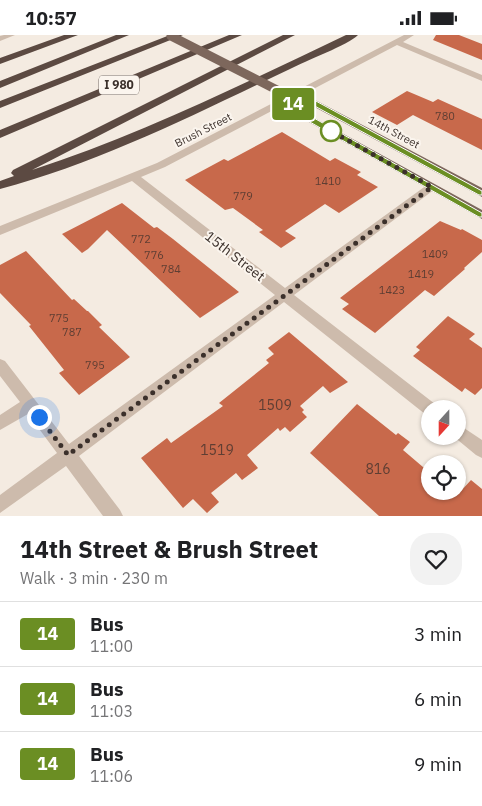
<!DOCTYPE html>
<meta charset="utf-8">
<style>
body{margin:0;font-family:"IBM Plex Sans",sans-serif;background:#f2f2f2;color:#202124;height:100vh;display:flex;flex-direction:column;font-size:19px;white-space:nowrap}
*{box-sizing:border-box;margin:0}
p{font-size:16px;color:#757577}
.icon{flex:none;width:28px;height:28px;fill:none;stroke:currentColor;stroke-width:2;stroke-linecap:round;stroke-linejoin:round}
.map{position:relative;height:481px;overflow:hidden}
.details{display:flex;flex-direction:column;background:#fff;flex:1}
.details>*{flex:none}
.badge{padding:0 10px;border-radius:4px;font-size:18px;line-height:32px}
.needle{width:32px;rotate:201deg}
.controls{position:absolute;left:421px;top:365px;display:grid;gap:10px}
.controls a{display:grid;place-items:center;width:45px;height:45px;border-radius:50%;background:#fff;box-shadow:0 1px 4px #0004;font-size:25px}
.you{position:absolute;width:25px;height:25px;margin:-12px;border:4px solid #fff;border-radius:50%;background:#1a73e8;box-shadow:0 0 0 8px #1a73e833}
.map>.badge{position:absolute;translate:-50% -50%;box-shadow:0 0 0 2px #fff}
.round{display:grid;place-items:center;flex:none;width:52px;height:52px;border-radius:20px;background:#f2f2f2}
.summary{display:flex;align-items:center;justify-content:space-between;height:85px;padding:0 20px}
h1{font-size:24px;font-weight:700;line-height:38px}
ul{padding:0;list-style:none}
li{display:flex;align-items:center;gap:15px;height:65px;padding:0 20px;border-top:1px solid #e0e0e0}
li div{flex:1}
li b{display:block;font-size:19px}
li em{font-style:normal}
li .badge{min-width:55px;font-weight:700;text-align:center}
.status{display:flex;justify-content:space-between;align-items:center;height:35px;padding:0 25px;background:#fff;direction:ltr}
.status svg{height:14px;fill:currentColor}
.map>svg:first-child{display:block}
.building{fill:#c8694b}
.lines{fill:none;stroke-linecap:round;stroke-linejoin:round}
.minor{fill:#cdbbac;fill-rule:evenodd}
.major{fill:#7d675c;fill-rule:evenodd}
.highway{fill:#5c4a42;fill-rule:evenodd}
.major-bridge{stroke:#7d675c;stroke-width:9}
.line{fill:#6b8e23;stroke:#fff}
.walk{stroke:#3b302b;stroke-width:5;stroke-dasharray:0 9}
.stop-dot{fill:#fff;stroke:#6b8e23;stroke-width:2.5}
.labels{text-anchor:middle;stroke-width:4;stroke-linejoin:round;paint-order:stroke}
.number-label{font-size:11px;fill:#5e3e33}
.far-street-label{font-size:11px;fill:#3b302b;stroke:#fbf5ee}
.shield{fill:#fbf5ee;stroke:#756b66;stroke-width:1}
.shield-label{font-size:12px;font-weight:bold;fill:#3b302b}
.street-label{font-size:14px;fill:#3b302b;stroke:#fbf5ee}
.near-number-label{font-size:14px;fill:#5e3e33}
</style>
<div class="status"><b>10:57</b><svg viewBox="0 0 49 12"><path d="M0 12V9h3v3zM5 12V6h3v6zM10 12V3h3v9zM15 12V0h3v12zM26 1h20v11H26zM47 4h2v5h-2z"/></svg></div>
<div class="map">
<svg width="482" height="481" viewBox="0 0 482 481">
<rect width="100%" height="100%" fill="#f4ebe1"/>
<path class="building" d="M 436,0 L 459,0 L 482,9 L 482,25 L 433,5 Z
M 407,56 L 433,67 L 438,64 L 482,84 L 482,115 L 413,80 L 397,90 L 372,77 Z
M 282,97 L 330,126 L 335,123 L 361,137 L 357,140 L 378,152 L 339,178 L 325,169 L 285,196 L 296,203 L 281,213 L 259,197 L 263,195 L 233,173 L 225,175 L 185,145 L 224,124 L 228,126 Z
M 122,168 L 154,193 L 157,192 L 173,204 L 239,257 L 200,283 L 107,195 L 88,214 L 82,218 L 62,199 Z
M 440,186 L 461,195 L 462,194 L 482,205 L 482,217 L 464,233 L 465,234 L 434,261 L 425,255 L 375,298 L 342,274 L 349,269 L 340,263 Z
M 26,216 L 72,265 L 74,264 L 87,276 L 88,276 L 102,290 L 99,292 L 130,322 L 79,360 L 59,338 L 64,335 L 29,291 L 31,290 L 0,258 L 0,230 Z
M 448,281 L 475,299 L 469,304 L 482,313 L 482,353 L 475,360 L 465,353 L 462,357 L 413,321 L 420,315 L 416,312 Z
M 289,297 L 348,347 L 330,358 L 323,351 L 300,371 L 304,375 L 302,377 L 307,382 L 290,397 L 285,392 L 280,396 L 278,393 L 247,420 L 258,433 L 242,445 L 236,438 L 211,458 L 219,467 L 207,478 L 193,464 L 183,473 L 141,423 L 167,403 L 171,408 L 223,371 L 219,368 L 269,328 L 266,325 L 274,319 L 268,313 Z
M 357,369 L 396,400 L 398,398 L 410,407 L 403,415 L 430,438 L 430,456 L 461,456 L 471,445 L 482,454 L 482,481 L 379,481 L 310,418 Z"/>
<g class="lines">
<path class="minor" d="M 4,0 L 15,0 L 0,6 L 0,1 Z
M 404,0 L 414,0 L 403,7 L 482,40 L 482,46 L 397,10 L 165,132 L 141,142 L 285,253 L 427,150 L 435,150 L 436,152 L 435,154 L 294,260 L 435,369 L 437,374 L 430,374 L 430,381 L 425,379 L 284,267 L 79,421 L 120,475 L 123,481 L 103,481 L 66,431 L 0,478 L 0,460 L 57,418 L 28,379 L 0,395 L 0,380 L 20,367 L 0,341 L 0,324 L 5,326 L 69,409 L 275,260 L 132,146 L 0,200 L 0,191 L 157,128 Z
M 458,389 L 482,405 L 482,423 L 476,420 L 453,401 L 458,401 Z"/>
<path class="major" d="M 277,52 L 295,61 L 315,65 L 482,153 L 482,162 L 309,69 L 297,67 L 298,74 L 482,175 L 482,184 L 291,77 L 288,64 L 273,55 Z"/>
<path class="highway" d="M 64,0 L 78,0 L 0,29 L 0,23 Z
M 116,0 L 129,0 L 0,53 L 0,46 Z
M 170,0 L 183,0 L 0,73 L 0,66 Z
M 229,0 L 242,0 L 0,103 L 0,95 Z
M 283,0 L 295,0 L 32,135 C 140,100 243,49 346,0 L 358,0 C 348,10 305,26 290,34 C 198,78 99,128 0,154 L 0,146 L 14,141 L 11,138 L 13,135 Z"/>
<path class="major-bridge" d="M 171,1 L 277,55"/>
</g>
<path class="line" d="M 292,60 L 314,65 L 482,156 L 482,160 L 479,160 L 309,68 L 296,65 L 298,74 L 482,178 L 482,182 L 479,182 L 292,77 L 288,62 Z"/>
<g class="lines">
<path class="walk" d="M 39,382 L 68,420 L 432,152 L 331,96"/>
</g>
<circle class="stop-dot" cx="331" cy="96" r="10"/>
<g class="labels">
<g class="number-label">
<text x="445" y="85">780</text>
<text x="328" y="150">1410</text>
<text x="243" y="165">779</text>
<text x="141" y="208">772</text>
<text x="435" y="223">1409</text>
<text x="154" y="224">776</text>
<text x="171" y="238">784</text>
<text x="421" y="243">1419</text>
<text x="392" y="259">1423</text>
<text x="59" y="287">775</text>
<text x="72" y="301">787</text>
<text x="95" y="334">795</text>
</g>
<g class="far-street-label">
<text transform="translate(203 95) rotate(-27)" y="4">Brush Street</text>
<text transform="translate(394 97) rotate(28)" y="4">14th Street</text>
</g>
<rect class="shield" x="99" y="40.5" width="40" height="19" rx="4"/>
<g class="shield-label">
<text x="119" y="54">I 980</text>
</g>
<g class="street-label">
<text transform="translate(235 221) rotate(38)" y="5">15th Street</text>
</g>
<g class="near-number-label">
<text x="275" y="375">1509</text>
<text x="217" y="420">1519</text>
<text x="378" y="439">816</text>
</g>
</g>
</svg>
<div class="controls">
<a><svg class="needle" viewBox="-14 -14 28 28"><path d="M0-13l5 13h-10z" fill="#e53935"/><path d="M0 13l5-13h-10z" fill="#757577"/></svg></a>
<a><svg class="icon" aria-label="locate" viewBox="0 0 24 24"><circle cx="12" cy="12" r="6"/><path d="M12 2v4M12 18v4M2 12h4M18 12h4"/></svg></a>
</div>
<div class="you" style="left:39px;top:382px"></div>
<b class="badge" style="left:293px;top:69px;background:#6b8e23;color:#fff">14</b>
</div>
<section class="details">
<div class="summary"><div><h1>14th Street &amp; Brush Street</h1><p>Walk · 3 min · 230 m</p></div><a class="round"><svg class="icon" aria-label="heart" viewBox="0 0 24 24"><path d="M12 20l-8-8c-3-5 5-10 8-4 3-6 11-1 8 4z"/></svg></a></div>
<ul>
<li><span class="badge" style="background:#6b8e23;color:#fff">14</span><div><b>Bus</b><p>11:00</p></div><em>3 min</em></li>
<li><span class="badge" style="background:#6b8e23;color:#fff">14</span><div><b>Bus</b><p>11:03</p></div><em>6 min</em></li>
<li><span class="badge" style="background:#6b8e23;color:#fff">14</span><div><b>Bus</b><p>11:06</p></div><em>9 min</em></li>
</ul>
</section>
